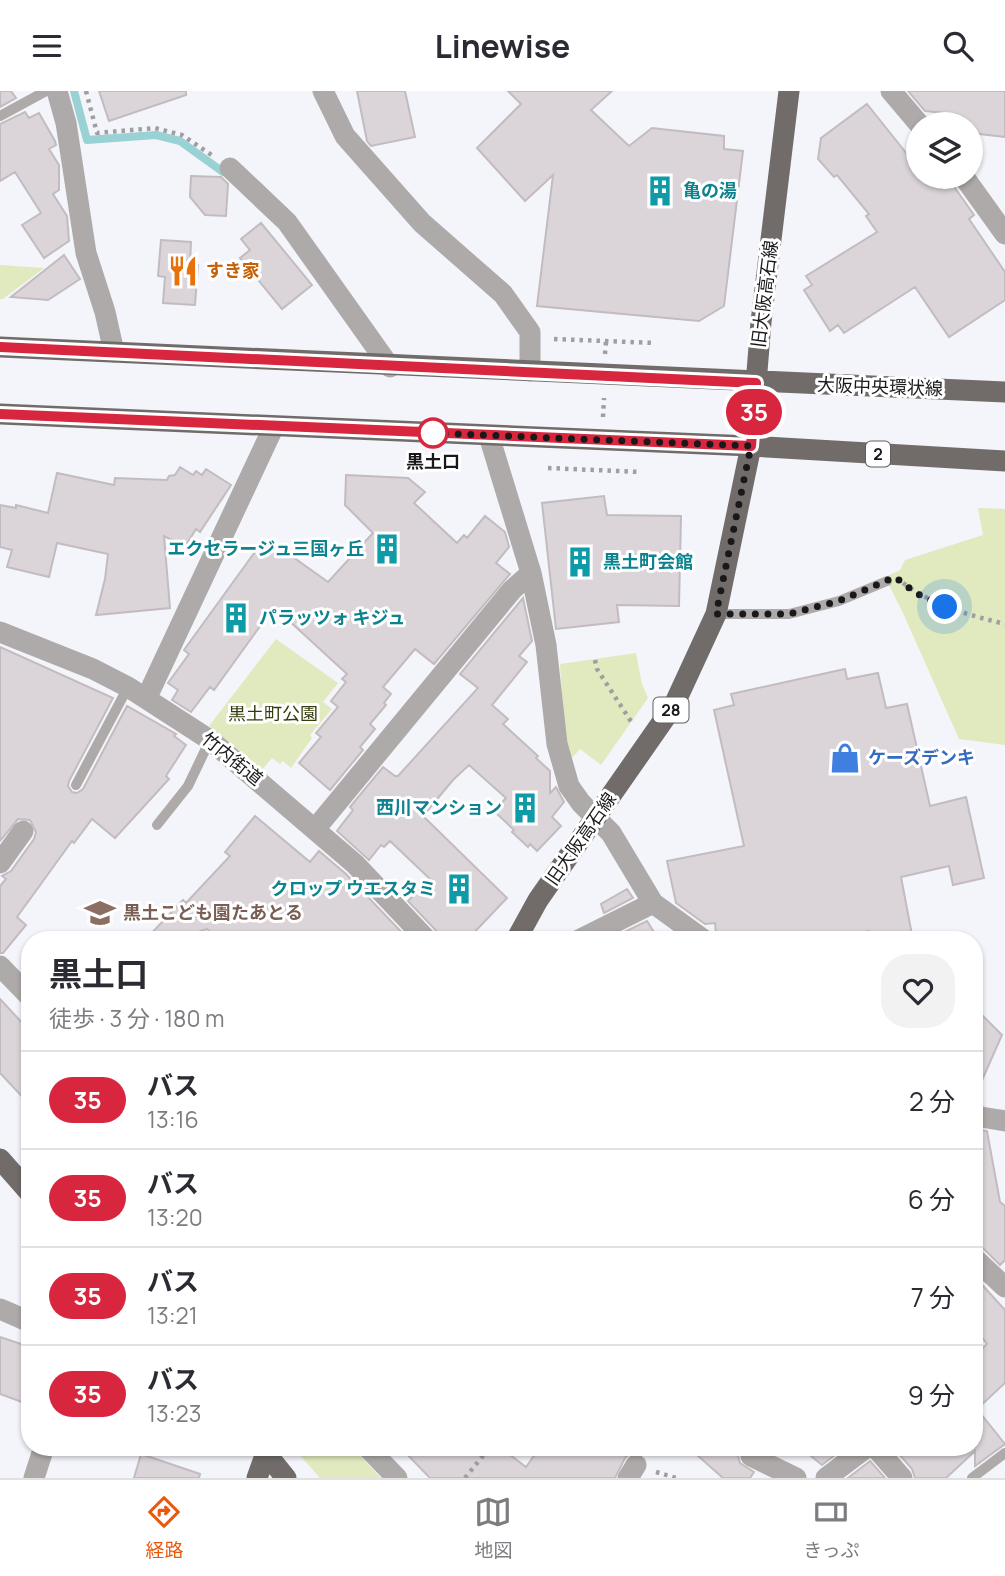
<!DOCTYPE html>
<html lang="ja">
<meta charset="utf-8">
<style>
body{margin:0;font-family:Manrope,"Noto Sans JP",sans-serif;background:#f2f2f3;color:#2b2b33;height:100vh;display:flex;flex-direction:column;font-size:26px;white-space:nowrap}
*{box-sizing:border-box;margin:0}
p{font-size:23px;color:#7c7c81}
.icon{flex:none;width:38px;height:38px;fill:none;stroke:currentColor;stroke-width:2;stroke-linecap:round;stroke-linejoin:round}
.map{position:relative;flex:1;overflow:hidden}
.panel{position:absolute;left:21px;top:840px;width:962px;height:525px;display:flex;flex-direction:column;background:#fff;border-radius:28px;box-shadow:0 2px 5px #0004}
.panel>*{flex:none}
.badge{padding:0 14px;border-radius:23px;font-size:24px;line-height:46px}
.fabs{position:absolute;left:906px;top:21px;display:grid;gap:14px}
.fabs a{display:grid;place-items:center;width:77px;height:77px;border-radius:50%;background:#fff;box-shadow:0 2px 5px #0004;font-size:35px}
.you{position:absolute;width:35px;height:35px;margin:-18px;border:5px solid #fff;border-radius:50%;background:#1a73e8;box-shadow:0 0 0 10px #1a73e833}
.map>.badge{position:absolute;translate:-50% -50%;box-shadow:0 0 0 4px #fff}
.round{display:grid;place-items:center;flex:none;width:74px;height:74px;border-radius:28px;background:#f2f2f3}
.overview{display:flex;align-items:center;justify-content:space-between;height:119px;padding:0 28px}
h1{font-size:33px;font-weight:700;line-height:52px}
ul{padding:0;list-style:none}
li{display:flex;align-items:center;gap:21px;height:98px;padding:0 28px;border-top:2px solid #e1e1e2}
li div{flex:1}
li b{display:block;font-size:26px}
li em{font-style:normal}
li .badge{min-width:77px;font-weight:700;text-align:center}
header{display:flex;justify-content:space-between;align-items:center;height:91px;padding:0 28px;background:#fff;font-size:32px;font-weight:700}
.tabs{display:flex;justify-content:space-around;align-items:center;height:98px;border-top:2px solid #e1e1e2;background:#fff;font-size:19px;color:#7c7c81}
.tabs a{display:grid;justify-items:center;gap:4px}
.tabs .selected{color:#ea580c}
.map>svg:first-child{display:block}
.green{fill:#e0eabe}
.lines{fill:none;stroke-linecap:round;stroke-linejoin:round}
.stream{stroke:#98d2d5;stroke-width:8}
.building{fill:#dbd5d9;stroke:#c2bcc0;stroke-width:2}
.path{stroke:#9e9ea3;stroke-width:4.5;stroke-dasharray:3.5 5;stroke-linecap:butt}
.lane{stroke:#adaaa9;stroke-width:10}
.street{stroke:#adaaa9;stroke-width:21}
.primary{stroke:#716c6a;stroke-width:21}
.line-casing{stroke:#fff;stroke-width:16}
.line{stroke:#d7263d;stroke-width:10}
.walk{stroke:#19191b;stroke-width:7;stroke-dasharray:0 12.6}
.stop-dot{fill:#fff;stroke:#d7263d;stroke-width:3.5}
.labels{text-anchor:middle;stroke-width:6;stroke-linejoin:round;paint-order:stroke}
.shield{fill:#fff;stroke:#5e5e5f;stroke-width:2}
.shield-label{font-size:16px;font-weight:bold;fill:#19191b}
.culture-label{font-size:18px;font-weight:bold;fill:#0d838f;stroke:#fff;text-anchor:start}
.food-label{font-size:18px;font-weight:bold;fill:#c56008;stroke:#fff;text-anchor:start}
.street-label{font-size:18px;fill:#19191b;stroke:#fff}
.stop-label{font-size:18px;font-weight:bold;fill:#19191b;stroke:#fff}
.park-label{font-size:18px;fill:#353c09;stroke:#fff}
.shop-label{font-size:18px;font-weight:bold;fill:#366cbe;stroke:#fff;text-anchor:start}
.education-label{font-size:18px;font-weight:bold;fill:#785e54;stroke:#fff;text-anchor:start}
</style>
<header><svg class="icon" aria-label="menu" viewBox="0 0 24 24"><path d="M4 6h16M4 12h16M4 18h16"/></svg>Linewise<svg class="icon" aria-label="search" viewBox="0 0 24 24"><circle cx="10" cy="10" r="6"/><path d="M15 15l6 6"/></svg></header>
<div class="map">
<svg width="1005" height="1387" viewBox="0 0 1005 1387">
<rect width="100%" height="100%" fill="#f4f4fb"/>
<path class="green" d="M 0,174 L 44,177 L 3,208 L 0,208 Z
M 978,417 L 1005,418 L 1005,654 L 959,648 L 903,522 L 885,486 L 900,479 L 905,469 L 983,444 Z
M 276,548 L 338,592 L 323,611 L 332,618 L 310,644 L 312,647 L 291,677 L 283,670 L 280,673 L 272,667 L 262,679 L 209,635 Z
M 636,562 L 642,593 L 648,607 L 601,674 L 580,658 L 570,669 L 565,652 L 560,573 Z
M 297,1356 L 352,1356 L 381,1387 L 320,1387 L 297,1361 Z"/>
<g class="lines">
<path class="stream" d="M 74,0 L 87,49 L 156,44 L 180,50 L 223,81"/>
</g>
<path class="building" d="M 0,0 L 11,0 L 16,7 L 0,16 Z
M 99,0 L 186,0 L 186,4 L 109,30 Z
M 357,0 L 405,0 L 415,46 L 371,55 L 367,50 Z
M 508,0 L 612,0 L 591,19 L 629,55 L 652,37 L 724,45 L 724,58 L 743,60 L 724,215 L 699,230 L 537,215 L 553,84 L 525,110 L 477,57 L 521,13 Z
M 908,0 L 1005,0 L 1005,46 L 971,42 L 971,33 L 953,33 L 954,29 L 945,28 L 945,22 L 925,20 Z
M 867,13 L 919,78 L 919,86 L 934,86 L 941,97 L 950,90 L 974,124 L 969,128 L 1005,181 L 1005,209 L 949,246 L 915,196 L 844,242 L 838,234 L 830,240 L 804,199 L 812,194 L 806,185 L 877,141 L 866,125 L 869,123 L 837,84 L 834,86 L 818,68 L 821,47 Z
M 25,21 L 29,27 L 39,22 L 55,50 L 56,54 L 49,58 L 59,74 L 59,99 L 53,103 L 67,125 L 69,150 L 44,167 L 22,134 L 41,122 L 15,81 L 0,90 L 0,33 Z
M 191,85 L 221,86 L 228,93 L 226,125 L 205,124 L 190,106 Z
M 261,132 L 312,194 L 282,218 L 240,167 L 250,159 L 241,148 Z
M 161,149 L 191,151 L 190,174 L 198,174 L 195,214 L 163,212 L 165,186 L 158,185 Z
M 64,164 L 80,188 L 48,209 L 11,206 Z
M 180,376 L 193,384 L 196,380 L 202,384 L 206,378 L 231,394 L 200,441 L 196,438 L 185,456 L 164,445 L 170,517 L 96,524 L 105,488 L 108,463 L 57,452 L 49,486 L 7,476 L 12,459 L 0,456 L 0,414 L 16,417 L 16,414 L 48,422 L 57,382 L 114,394 L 115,387 L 167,389 L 169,385 L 175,384 Z
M 346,384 L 408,387 L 425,401 L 414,412 L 457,452 L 464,444 L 467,447 L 485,425 L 505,441 L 509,456 L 496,472 L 510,483 L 434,573 L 415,558 L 383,596 L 391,603 L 384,612 L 386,614 L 370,633 L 375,638 L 360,656 L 363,659 L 330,699 L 299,672 L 321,646 L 316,642 L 338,616 L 331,610 L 346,591 L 342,588 L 347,583 L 274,516 L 214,599 L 210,596 L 191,621 L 172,609 L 178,599 L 168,592 L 189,563 L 184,559 L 257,458 L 261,461 L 269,449 L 328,491 L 373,442 L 345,414 Z
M 604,405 L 607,424 L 681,425 L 679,515 L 617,514 L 619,531 L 556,538 L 542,412 Z
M 523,507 L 532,550 L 519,565 L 527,571 L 492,614 L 508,628 L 503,633 L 538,665 L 536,667 L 550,680 L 550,702 L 556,696 L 564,711 L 552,726 L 561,735 L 537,760 L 530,753 L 528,756 L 512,741 L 514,739 L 494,720 L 506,707 L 469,674 L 453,689 L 423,725 L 507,807 L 467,849 L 445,849 L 408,810 L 430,788 L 390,750 L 384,756 L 381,754 L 369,769 L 337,740 L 353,719 L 350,716 L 383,676 L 395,685 L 398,685 L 478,597 L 460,583 Z
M 0,556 L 113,607 L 69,690 L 68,695 L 72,701 L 77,702 L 83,698 L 127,615 L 176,643 L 174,645 L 186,654 L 166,685 L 169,688 L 115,747 L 92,728 L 74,752 L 72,750 L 17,826 L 26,834 L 3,862 L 0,862 L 0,795 L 6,788 L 2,785 L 11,780 L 34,748 L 36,741 L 30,729 L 18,728 L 0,750 Z
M 845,578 L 847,588 L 878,582 L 886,617 L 907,613 L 930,715 L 966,706 L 984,787 L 953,794 L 949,775 L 901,786 L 913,849 L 870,849 L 869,840 L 828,849 L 752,849 L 754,841 L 716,844 L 715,832 L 705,833 L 676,812 L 667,770 L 744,755 L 714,619 L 734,614 L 731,603 Z
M 255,725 L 310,771 L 319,760 L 346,783 L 409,849 L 213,849 L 213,843 L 207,838 L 200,840 L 195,849 L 145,849 L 183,809 L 186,812 L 230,765 L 225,761 Z
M 627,798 L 633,807 L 604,822 L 601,813 Z
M 647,830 L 659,849 L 616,849 L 614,846 Z
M 0,908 L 26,936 L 23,939 L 30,945 L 30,1014 L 0,982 Z
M 975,917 L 1002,944 L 975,1005 Z
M 975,1038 L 987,1040 L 1000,1111 L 1005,1115 L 1005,1169 L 1000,1174 L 984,1158 L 975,1155 Z
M 975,1186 L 1005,1219 L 1005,1292 L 977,1318 L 1005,1353 L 975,1375 L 975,1360 L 946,1387 L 915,1387 L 912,1378 L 893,1356 L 975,1356 L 975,1264 L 987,1253 L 975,1237 Z
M 0,1246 L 30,1256 L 30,1314 L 0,1303 Z
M 400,1356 L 500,1356 L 526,1376 L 540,1356 L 644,1356 L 640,1362 L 630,1362 L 625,1367 L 615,1387 L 430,1387 Z
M 688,1356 L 742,1356 L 738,1365 L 740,1372 L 754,1381 L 750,1387 L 723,1387 Z
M 800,1356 L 845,1356 L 822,1374 Z
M 141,1363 L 200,1383 L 199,1387 L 134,1387 Z
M 870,1370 L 885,1387 L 848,1387 Z"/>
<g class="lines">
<path class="path" d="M 86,0 L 97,42 L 155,37 L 182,44 L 213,65
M 554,248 L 655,252
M 605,263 L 606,250
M 603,326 L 604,307
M 548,377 L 640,381
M 903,492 C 934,515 969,524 1005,533
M 595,569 L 597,578 L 632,632
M 656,1381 L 676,1387
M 465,1387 L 490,1356"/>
<path class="lane" d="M 0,25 L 46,0
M 716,523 L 789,523 L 839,510 L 887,490
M 76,694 L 128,596
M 157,734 L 188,695 L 210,649
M 203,849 L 206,846
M 972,1387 L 1005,1362"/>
<path class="street" d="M 57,0 L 66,32 L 86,162 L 105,221 L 114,261
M 323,0 L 345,45 L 422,132 L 503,203 L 530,241 L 530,280
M 891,0 L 919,33
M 230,77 L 287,131 L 390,276
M 964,86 L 1005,143
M 489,345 L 531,482 L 546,554 L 557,653 L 569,695 L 581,712 L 611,742 L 653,812 L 704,849
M 0,541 L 93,578 L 128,596 L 210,649 L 355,773 L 427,849
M 147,606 L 274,335
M 316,737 L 512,499 L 531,482
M 0,772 L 23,740
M 579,849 L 653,812
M 0,875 L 30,906
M 975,1023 L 981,1026 L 1005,1030
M 975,1168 L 1005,1196
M 0,1218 L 30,1231
M 367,1356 L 397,1387
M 875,1356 L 902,1387
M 751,1365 L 796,1387
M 34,1387 L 44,1356
M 628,1387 L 636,1374
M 826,1387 L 867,1356"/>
<path class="primary" d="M 0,256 C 335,272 670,288 1005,301
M 0,323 L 751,355 L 1005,370
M 516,849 L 538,809 L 674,614 L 716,523 L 751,355 L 761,231 L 789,0
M 0,1068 L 30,1102
M 261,1356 L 286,1387
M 257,1387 L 268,1356"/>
</g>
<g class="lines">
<g class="line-casing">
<path id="line" d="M 0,256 L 756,292 L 751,355 L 0,323"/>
</g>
<use href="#line" class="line"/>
<path class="walk" d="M 433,342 L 751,355 L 716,523 L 789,523 L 839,510 L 895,486 L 916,502 L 945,516"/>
</g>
<defs>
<g id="building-bare" transform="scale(2.415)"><path d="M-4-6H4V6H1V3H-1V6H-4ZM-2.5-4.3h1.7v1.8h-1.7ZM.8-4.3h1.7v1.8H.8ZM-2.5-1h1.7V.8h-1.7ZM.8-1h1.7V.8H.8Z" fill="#0f9aa8" stroke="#fff" stroke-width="2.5" paint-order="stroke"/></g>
<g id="restaurant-bare" transform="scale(2.415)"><path d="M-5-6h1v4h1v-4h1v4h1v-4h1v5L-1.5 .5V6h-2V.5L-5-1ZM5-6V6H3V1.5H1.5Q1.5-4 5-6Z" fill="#e8710a" stroke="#fff" stroke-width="2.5" paint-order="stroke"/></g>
<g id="shop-bare" transform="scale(2.415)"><path d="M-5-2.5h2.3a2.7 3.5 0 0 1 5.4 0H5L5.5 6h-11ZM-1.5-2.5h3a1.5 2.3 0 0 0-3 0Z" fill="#3f7fe0" stroke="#fff" stroke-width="2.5" paint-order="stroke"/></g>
<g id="school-bare" transform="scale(2.415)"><path d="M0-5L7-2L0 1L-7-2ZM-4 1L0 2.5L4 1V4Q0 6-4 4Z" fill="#8d6e63" stroke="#fff" stroke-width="2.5" paint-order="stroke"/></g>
</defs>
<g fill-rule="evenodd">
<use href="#building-bare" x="660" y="100"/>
<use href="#restaurant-bare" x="183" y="180"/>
<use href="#building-bare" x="387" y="458"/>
<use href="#building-bare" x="580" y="471"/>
<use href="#building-bare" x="236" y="527"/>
<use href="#shop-bare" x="845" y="667"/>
<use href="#building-bare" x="525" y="717"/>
<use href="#building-bare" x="459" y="798"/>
<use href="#school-bare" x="100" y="822"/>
</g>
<circle class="stop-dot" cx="433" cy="342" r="14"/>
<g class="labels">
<g class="shield">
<rect x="866" y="350.5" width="24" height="25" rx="5"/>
<rect x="653.5" y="606.5" width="35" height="25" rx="5"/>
</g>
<g class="shield-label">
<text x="878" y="369">2</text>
<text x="671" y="625">28</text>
</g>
<g class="culture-label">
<text x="683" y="106">亀の湯</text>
<text x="364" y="464" text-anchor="end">エクセラージュ三国ヶ丘</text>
<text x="603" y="477">黒土町会館</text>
<text x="259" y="533">パラッツォ キジュ</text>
<text x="502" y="723" text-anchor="end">西川マンション</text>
<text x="436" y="804" text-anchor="end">クロップ ウエスタミ</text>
</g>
<g class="food-label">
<text x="206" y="186">すき家</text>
</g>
<g class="street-label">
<text transform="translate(765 203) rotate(-83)" y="6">旧大阪高石線</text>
<text transform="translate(880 296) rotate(2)" y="6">大阪中央環状線</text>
<text transform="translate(232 668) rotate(39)" y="6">竹内街道</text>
<text transform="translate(581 748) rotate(-55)" y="6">旧大阪高石線</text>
</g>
<g class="stop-label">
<text x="433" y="377">黒土口</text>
</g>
<g class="park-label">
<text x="273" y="629">黒土町公園</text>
</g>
<g class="shop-label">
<text x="868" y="673">ケーズデンキ</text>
</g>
<g class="education-label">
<text x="123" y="828">黒土こども園たあとる</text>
</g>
</g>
</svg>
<div class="fabs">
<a><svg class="icon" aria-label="layers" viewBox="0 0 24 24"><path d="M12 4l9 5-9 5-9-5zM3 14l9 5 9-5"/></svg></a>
</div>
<div class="you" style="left:945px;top:516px"></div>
<b class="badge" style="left:754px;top:321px;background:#d7263d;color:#fff">35</b>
<section class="panel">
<div class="overview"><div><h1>黒土口</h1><p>徒歩 · 3 分 · 180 m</p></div><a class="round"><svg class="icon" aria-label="heart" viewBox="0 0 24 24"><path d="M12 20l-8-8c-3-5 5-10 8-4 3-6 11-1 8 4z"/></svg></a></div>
<ul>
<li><span class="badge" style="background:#d7263d;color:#fff">35</span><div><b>バス</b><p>13:16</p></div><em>2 分</em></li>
<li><span class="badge" style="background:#d7263d;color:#fff">35</span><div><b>バス</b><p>13:20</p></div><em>6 分</em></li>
<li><span class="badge" style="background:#d7263d;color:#fff">35</span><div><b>バス</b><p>13:21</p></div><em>7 分</em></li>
<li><span class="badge" style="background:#d7263d;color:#fff">35</span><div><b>バス</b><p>13:23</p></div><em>9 分</em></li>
</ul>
</section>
</div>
<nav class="tabs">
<a class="selected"><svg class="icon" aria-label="directions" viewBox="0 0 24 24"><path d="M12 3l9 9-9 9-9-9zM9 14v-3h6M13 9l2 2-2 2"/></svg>経路</a>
<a><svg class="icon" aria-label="map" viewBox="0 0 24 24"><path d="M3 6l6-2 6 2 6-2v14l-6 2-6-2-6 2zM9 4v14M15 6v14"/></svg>地図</a>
<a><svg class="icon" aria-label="tickets" viewBox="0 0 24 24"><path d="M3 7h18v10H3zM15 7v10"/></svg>きっぷ</a>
</nav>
